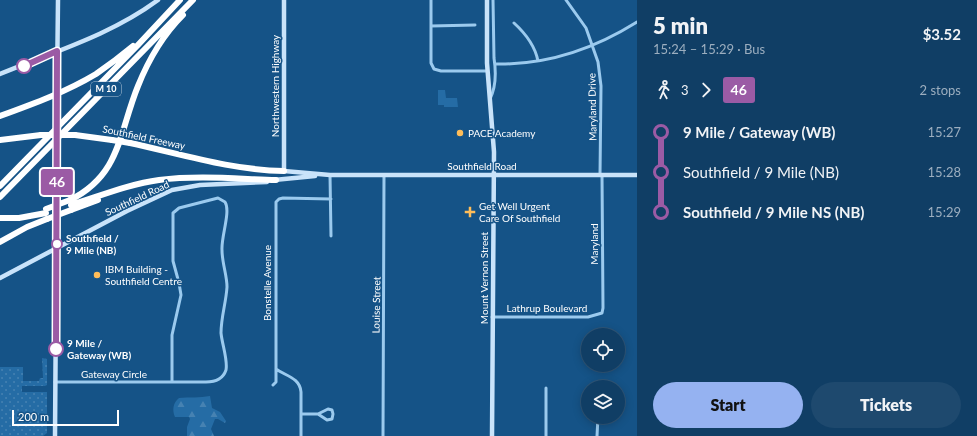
<!DOCTYPE html>
<meta charset="utf-8">
<style>
body{margin:0;font-family:Lato,sans-serif;background:#1e496e;color:#f1f3f6;height:100vh;display:flex;flex-direction:column;font-size:15px;white-space:nowrap}
*{box-sizing:border-box;margin:0}
p{font-size:13px;color:#9caebf}
.icon{flex:none;width:22px;height:22px;fill:none;stroke:currentColor;stroke-width:2;stroke-linecap:round;stroke-linejoin:round}
.map{position:relative;flex:1;overflow:hidden}
.drawer{display:flex;flex-direction:column;background:#103e65;width:340px}
.drawer>*{flex:none}
.badge{padding:0 8px;border-radius:3px;font-size:14px;line-height:26px}
.controls{position:absolute;left:581px;top:328px;display:grid;gap:8px}
.controls a{display:grid;place-items:center;width:44px;height:44px;border-radius:50%;background:#103e65;box-shadow:0 2px 10px #0003,0 0 0 1px #305779;font-size:20px}
.scale{position:absolute;left:12px;bottom:10px;width:107px;box-sizing:border-box;padding-left:4px;border:2px solid #fff;border-top:0;font-size:11px;line-height:14px;white-space:nowrap;color:#fff;-webkit-text-stroke:3px #155387;paint-order:stroke}
.map>.badge{position:absolute;translate:-50% -50%;box-shadow:0 0 0 2px #fff}
.legs{display:flex;align-items:center;gap:6px;height:44px;padding:0 16px;font-size:13px}
.legs p{margin-inline-start:auto}
.summary{display:flex;align-items:center;justify-content:space-between;height:68px;padding:0 16px}
h1{font-size:22px;font-weight:800;line-height:30px}
.action{display:flex;gap:8px;margin-top:auto;padding:8px 16px}
.action a{flex:1;height:46px;border-radius:24px;background:#95b2f1;color:#111;font-size:16px;font-weight:800;line-height:46px;text-align:center}
.action a+a{background:#1e496e;color:#f1f3f6}
ul{padding:0 16px;list-style:none}
li{display:flex;align-items:center;gap:14px;height:40px;font-size:15px}
li i{display:grid;place-items:center;width:6px;height:100%;margin:0 5px;background:currentColor}
li i::after{content:'';width:10px;height:10px;margin:-5px;border:3px solid;border-radius:50%;background:#103e65}
li p{margin-inline-start:auto}
li:first-child i{background:linear-gradient(#0000 50%,currentColor 0)}
li:last-child i{background:linear-gradient(currentColor 50%,#0000 0)}
main{display:flex;flex:1;min-height:0}
.map>svg:first-child{display:block}
.grass{fill:url(#grass-dots)}
.forest{fill:url(#forest-firs)}
.park{fill:#256ca5}
.lines{fill:none;stroke-linecap:round;stroke-linejoin:round}
.street{stroke:#9bcaee;stroke-width:3}
.secondary{stroke:#c9e3fa;stroke-width:4.5}
.highway{stroke:#fff;stroke-width:6}
.secondary-bridge{stroke:#c9e3fa;stroke-width:4.5}
.highway-bridge{stroke:#fff;stroke-width:6}
.line-1-casing{stroke:#fff;stroke-width:9}
.line-1{stroke:#9b5ba5;stroke-width:6}
.stop-1-dot{fill:#fff;stroke:#9b5ba5;stroke-width:2}
.poi-dot{fill:#ffbd59;stroke:#155387;stroke-width:1.5}
.labels{text-anchor:middle;stroke-width:3;stroke-linejoin:round;paint-order:stroke}
.shield{fill:#155387;stroke:#b9cbdb;stroke-width:1}
.shield-label{font-size:9px;font-weight:bold;fill:#fff}
.street-label{font-size:10px;fill:#fff;stroke:#155387}
.poi-label{font-size:10px;fill:#fff;stroke:#155387;text-anchor:start}
.stop-label{font-size:10px;font-weight:bold;fill:#fff;stroke:#155387;text-anchor:start}
</style>
<main>
<div class="map">
<svg width="637" height="436" viewBox="0 0 637 436">
<defs>
<pattern id="grass-dots" width="8" height="8" patternUnits="userSpaceOnUse"><rect width="8" height="8" fill="#256ca5"/><path d="M2 2h.1M6 6h.1" fill="none" stroke="#4682b2" stroke-width="1.8" stroke-linecap="round"/></pattern>
<pattern id="forest-firs" width="22" height="20" patternUnits="userSpaceOnUse"><rect width="22" height="20" fill="#256ca5"/><path d="M5 1l3.5 6h-7zM16 11l3.5 6h-7z" fill="#4682b2"/></pattern>
</defs>
<rect width="100%" height="100%" fill="#155387"/>
<path class="grass" d="M 42,358 L 47,359 L 47,385 L 45,386 L 22,386 L 22,392 L 47,392 L 47,433 L 43,436 L 0,436 L 0,367 L 23,367 L 23,381 L 39,381 L 40,378 L 43,378 Z"/>
<path class="forest" d="M 210,396 L 212,408 L 220,412 L 226,421 L 225,423 L 218,419 L 215,419 L 211,429 L 214,436 L 187,436 L 187,427 L 190,419 L 189,417 L 175,417 C 172,410 173,403 179,398 C 190,397 200,398 210,396 Z"/>
<path class="park" d="M 438,90 L 445,90 L 446,98 L 457,98 L 458,107 L 444,107 L 444,105 L 438,105 Z"/>
<g class="lines">
<path class="street" d="M 431,0 L 431,63 L 434,69 L 441,71 L 487,71
M 566,0 L 586,28 L 598,62 L 601,86 L 600,175
M 514,23 C 525,33 535,46 538,61
M 431,26 L 475,25
M 496,64 C 547,65 594,49 637,22
M 490,99 C 496,87 496,71 494,58 L 493,0
M 330,175 L 331,236
M 492,317 L 588,317 L 602,313 L 603,308 L 602,175
M 276,369 C 286,376 300,378 301,392 L 301,436
M 55,382 L 206,382 C 215,382 223,379 226,370 C 228,360 222,344 221,333 C 221,317 226,303 227,287 C 227,275 222,263 222,250 C 221,237 231,211 225,202 L 218,198 L 179,208 L 173,213 L 173,261 L 179,283 L 181,295 L 172,335 L 172,382
M 273,385 L 276,382 L 276,202 L 279,199 L 283,198 L 331,199
M 301,414 L 318,414 L 327,420 L 332,419 L 333,414 L 332,410 L 328,409 L 318,414
M 383,436 L 384,175
M 546,436 L 546,388
M 597,436 L 598,417"/>
<path class="secondary" d="M 284,0 L 284,171 L 330,175 L 637,175
M 487,0 L 487,63 L 494,152 L 492,436
M 0,74 C 53,52 111,35 158,0
M 57,88 L 58,0
M 57,114 L 57,103
M 274,180 L 315,176
M 0,278 L 127,211 L 172,190 L 200,185 L 267,182
M 55,436 L 57,155"/>
<path class="highway" d="M 0,116 C 33,104 66,92 96,74 C 109,65 121,56 133,46
M 75,135 L 112,140
M 0,140 L 41,135
M 130,143 C 181,154 231,170 284,171
M 0,186 L 137,46 L 180,0
M 0,197 L 193,0
M 70,200 C 121,175 119,132 138,86 C 148,61 164,34 183,15
M 71,205 C 100,196 129,184 159,180 C 198,175 238,179 276,180
M 71,210 L 98,200
M 0,218 L 19,218 L 46,213
M 0,242 L 27,227 L 47,219"/>
<path class="secondary-bridge" d="M 57,103 L 57,88
M 57,155 L 57,114"/>
<path class="highway-bridge" d="M 41,135 L 75,135
M 112,140 L 130,143
M 46,209 L 70,200
M 47,219 L 71,210"/>
</g>
<g class="lines">
<g class="line-1-casing">
<path id="line-1" d="M 24,66 L 57,51 L 56,349"/>
</g>
<use href="#line-1" class="line-1"/>
</g>
<g class="stop-1-dot">
<circle cx="24" cy="66" r="7"/>
<circle cx="57" cy="244" r="5"/>
<circle cx="56" cy="349" r="7"/>
</g>
<g class="poi-dot">
<circle cx="460" cy="133" r="4"/>
<path d="M468 206h4v4h4v4h-4v4h-4v-4h-4v-4h4z"/>
<circle cx="97" cy="275" r="4"/>
</g>
<g class="labels">
<rect class="shield" x="91" y="82" width="30" height="14" rx="3"/>
<g class="shield-label">
<text x="106" y="92">M 10</text>
</g>
<g class="street-label">
<text transform="translate(275 86) rotate(-90)" y="4">Northwestern Highway</text>
<text transform="translate(592 107) rotate(-91)" y="4">Maryland Drive</text>
<text transform="translate(144 137) rotate(12)" y="4">Southfield Freeway</text>
<text x="482" y="170">Southfield Road</text>
<text transform="translate(137 198) rotate(-25)" y="4">Southfield Road</text>
<text transform="translate(594 244) rotate(-90)" y="4">Maryland</text>
<text transform="translate(484 278) rotate(-90)" y="4">Mount Vernon Street</text>
<text transform="translate(267 283) rotate(-90)" y="4">Bonstelle Avenue</text>
<text transform="translate(376 305) rotate(-89)" y="4">Louise Street</text>
<text x="547" y="312">Lathrup Boulevard</text>
<text x="114" y="378">Gateway Circle</text>
</g>
<g class="poi-label">
<text x="468" y="137">PACE Academy</text>
<text x="479" y="210">Get Well Urgent<tspan x="479" dy="12">Care Of Southfield</tspan></text>
<text x="105" y="273">IBM Building -<tspan x="105" dy="12">Southfield Centre</tspan></text>
</g>
<g class="stop-label">
<text x="66" y="242">Southfield /<tspan x="66" dy="12">9 Mile (NB)</tspan></text>
<text x="67" y="347">9 Mile /<tspan x="67" dy="12">Gateway (WB)</tspan></text>
</g>
</g>
</svg>
<div class="controls">
<a><svg class="icon" aria-label="locate" viewBox="0 0 24 24"><circle cx="12" cy="12" r="6"/><path d="M12 2v4M12 18v4M2 12h4M18 12h4"/></svg></a>
<a><svg class="icon" aria-label="layers" viewBox="0 0 24 24"><path d="M12 4l9 5-9 5-9-5zM3 14l9 5 9-5"/></svg></a>
</div>
<div class="scale">200 m</div>
<b class="badge" style="left:57px;top:182px;background:#9b5ba5;color:#fff">46</b>
</div>
<section class="drawer">
<div class="summary"><div><h1>5 min</h1><p>15:24 – 15:29 · Bus</p></div><b>$3.52</b></div>
<div class="legs"><svg class="icon" aria-label="walk" viewBox="0 0 24 24"><circle cx="13" cy="4" r="2"/><path d="M13 8l-2 6 4 7M11 14l-3 7M7 12l3-4h3l4 4"/></svg>3<svg class="icon" aria-label="forward" viewBox="0 0 24 24"><path d="M9 5l7 7-7 7"/></svg><b class="badge" style="background:#9b5ba5;color:#fff">46</b><p>2 stops</p></div>
<ul>
<li><i style="color:#9b5ba5"></i><b>9 Mile / Gateway (WB)</b><p>15:27</p></li>
<li><i style="color:#9b5ba5"></i><span>Southfield / 9 Mile (NB)</span><p>15:28</p></li>
<li><i style="color:#9b5ba5"></i><b>Southfield / 9 Mile NS (NB)</b><p>15:29</p></li>
</ul>
<div class="action"><a>Start</a><a>Tickets</a></div>
</section>
</main>
